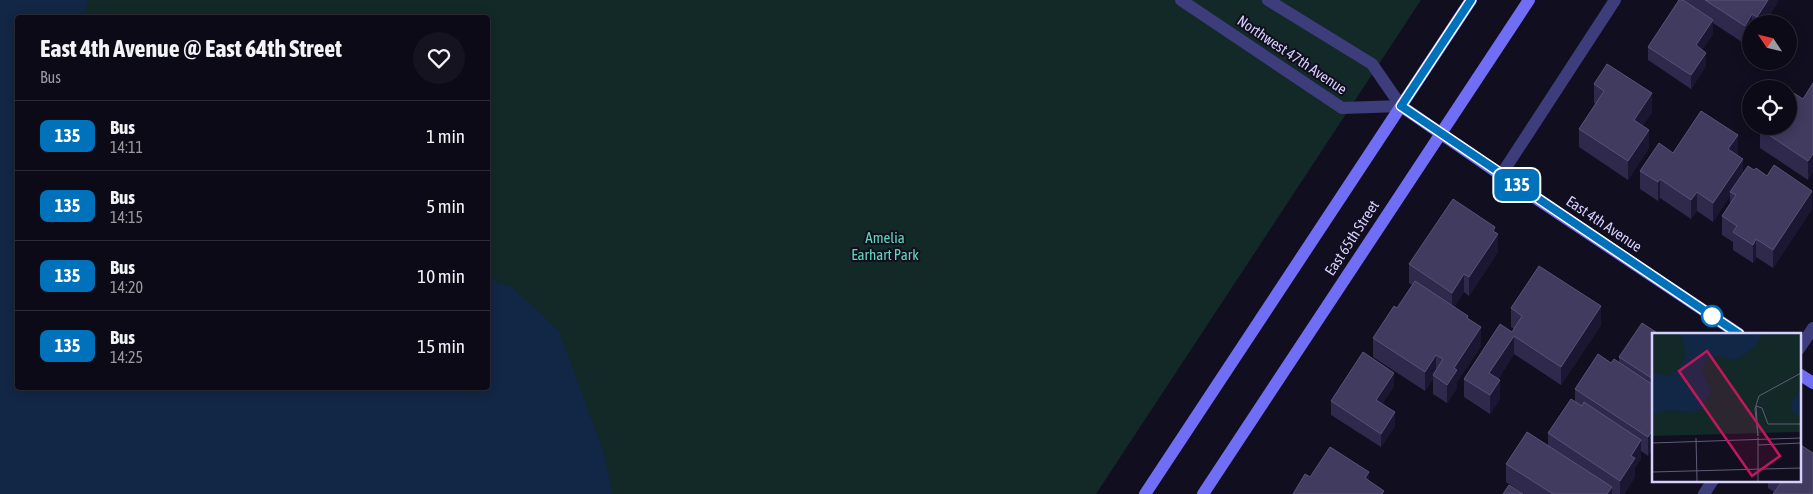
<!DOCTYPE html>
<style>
body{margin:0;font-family:"Asap Condensed",sans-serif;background:#161320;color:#f1f3f6;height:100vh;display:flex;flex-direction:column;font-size:19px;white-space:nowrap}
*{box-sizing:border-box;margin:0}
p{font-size:16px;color:#9a9aa1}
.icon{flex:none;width:28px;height:28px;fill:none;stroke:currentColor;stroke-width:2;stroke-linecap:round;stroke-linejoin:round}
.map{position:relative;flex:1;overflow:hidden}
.panel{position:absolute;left:15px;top:15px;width:475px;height:375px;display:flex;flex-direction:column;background:#0d0a17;border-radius:5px;box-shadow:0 2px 12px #0003,0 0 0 1px #2d2b36}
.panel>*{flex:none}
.badge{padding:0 10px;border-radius:8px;font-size:18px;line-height:32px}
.needle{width:32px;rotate:305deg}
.tools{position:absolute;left:1742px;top:15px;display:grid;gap:10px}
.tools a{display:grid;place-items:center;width:55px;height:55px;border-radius:50%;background:#0d0a17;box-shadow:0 2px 12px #0003,0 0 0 1px #2d2b36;font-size:25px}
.map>.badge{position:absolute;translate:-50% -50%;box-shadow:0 0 0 2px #fff}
.round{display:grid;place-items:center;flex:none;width:52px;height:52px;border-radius:26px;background:#161320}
.overview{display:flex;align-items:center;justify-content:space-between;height:85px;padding:0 25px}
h1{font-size:24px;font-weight:700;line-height:38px}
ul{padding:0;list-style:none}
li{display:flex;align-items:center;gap:15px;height:70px;padding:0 25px;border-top:1px solid #2d2b36}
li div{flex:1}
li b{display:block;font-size:19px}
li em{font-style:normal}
li .badge{min-width:55px;font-weight:700;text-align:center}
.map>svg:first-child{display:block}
.green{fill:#122928;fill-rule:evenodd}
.water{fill:#122745}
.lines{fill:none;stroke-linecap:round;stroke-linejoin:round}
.service{stroke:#3e3d7b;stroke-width:12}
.minor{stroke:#3e3d7b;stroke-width:12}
.secondary{stroke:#706ef5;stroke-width:12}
.wall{fill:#2f294c}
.shaded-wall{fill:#1b1632}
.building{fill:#403b5f;stroke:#585278}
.line-casing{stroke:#fff;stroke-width:11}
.line{stroke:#0072bc;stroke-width:8}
.stop-dot{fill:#fff;stroke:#0072bc;stroke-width:2.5}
.labels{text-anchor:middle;stroke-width:4;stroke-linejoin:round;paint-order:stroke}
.street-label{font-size:15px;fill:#d5d0fc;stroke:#110e1f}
.park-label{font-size:15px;fill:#62d6b8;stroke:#110e1f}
.inset-road{fill:none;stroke:#5f5c77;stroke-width:1}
.view{fill:#c2185b;fill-opacity:0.15;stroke:#c2185b;stroke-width:2.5}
.inset-edge{fill:none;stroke:#d5d0fc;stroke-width:2.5}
</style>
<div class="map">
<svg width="1813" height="494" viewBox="0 0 1813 494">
<rect width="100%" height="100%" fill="#110e1f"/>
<path class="green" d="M 0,0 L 1421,0 L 1096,494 L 0,494 ZM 18,18 L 488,18 L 488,388 L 18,388 Z"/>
<path class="water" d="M 0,0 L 88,0 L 83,17 L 18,18 L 18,388 L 488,388 L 488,279 L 511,286 L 559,331 L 603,451 L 613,494 L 0,494 Z"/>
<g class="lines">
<path class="service" d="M 1181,0 L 1342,108 L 1401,106
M 1268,0 L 1372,64 L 1401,106"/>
<path class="minor" d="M 1501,175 L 1615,0
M 1799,349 L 1813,328
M 1704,494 L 1713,480"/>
<path class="secondary" d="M 1401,106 L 1501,175 L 1739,334
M 1799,374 L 1813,383
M 1145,494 L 1471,0
M 1203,494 L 1529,0"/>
</g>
<path class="wall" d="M 1679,0 L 1779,0 L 1764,24 L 1751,24 L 1751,35 L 1745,44 L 1713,23 L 1713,34 L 1702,50 L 1706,66 L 1691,89 L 1648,60 L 1648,47 Z
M 1813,83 L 1808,180 L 1760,148 L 1760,129 L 1803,99 Z
M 1594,84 L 1652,112 L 1643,125 L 1649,148 L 1628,180 L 1579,147 L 1579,129 L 1596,104 L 1594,103 Z
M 1673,153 L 1738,154 L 1737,155 L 1743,174 L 1812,209 L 1773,268 L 1756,257 L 1753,263 L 1733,250 L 1733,242 L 1722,235 L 1722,216 L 1730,203 L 1730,196 L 1713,222 L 1697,211 L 1691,219 L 1660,198 L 1658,201 L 1640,189 L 1640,171 Z
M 1495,232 L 1498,252 L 1469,296 L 1464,292 L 1454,307 L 1468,319 L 1481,346 L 1457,382 L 1457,388 L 1447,403 L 1433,394 L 1433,379 L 1425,391 L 1373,357 L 1373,338 L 1397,308 L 1412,285 L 1409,283 L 1409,264 Z
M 1511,308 L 1601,325 L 1561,385 L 1514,354 L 1498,379 L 1500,399 L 1490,414 L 1464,397 L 1464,379 L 1512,332 L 1514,329 L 1511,327 Z
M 1653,334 L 1653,448 L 1648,456 L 1641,451 L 1641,459 L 1635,467 L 1635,477 L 1624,494 L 1524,494 L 1506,482 L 1506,464 L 1548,446 L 1548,433 L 1575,401 L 1575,389 L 1611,363 L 1619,363 L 1619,357 Z
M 1394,386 L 1382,404 L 1395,426 L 1381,447 L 1331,415 L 1331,401 Z
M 1768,480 L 1799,480 L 1774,492 L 1768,488 Z"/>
<path class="shaded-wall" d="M 1768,0 L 1779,0 L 1764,24 L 1757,24 L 1757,17 Z
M 1752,14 L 1752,24 L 1751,24 L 1751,35 L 1745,44 L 1745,26 Z
M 1713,20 L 1713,34 L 1696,59 L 1696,45 Z
M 1706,53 L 1706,66 L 1691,89 L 1691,75 Z
M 1652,93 L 1652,112 L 1634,139 L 1634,120 Z
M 1649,130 L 1649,148 L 1628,180 L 1628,161 Z
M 1738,135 L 1738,154 L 1728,168 L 1728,149 Z
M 1813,154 L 1813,172 L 1808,180 L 1808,161 Z
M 1743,159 L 1743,178 L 1730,192 L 1730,196 L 1713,222 L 1713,203 Z
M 1660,179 L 1660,198 L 1658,201 L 1658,182 Z
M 1812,191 L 1812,209 L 1773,268 L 1773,250 Z
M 1697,192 L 1697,211 L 1691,219 L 1691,200 Z
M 1495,227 L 1495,238 L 1498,234 L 1498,252 L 1469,296 L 1469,277 Z
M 1756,239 L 1756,257 L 1753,263 L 1753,245 Z
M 1464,274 L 1464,292 L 1452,311 L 1452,293 Z
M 1601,306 L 1601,325 L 1561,385 L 1561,367 Z
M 1481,327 L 1481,346 L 1457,382 L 1457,388 L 1447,403 L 1447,385 L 1454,368 Z
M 1514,336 L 1514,354 L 1489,392 L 1489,373 Z
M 1436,355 L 1436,374 L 1433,375 L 1433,379 L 1425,391 L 1425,372 Z
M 1394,373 L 1394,386 L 1376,414 L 1376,400 Z
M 1500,380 L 1500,399 L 1490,414 L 1490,395 Z
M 1395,412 L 1395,426 L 1381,447 L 1381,434 Z
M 1653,429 L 1653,448 L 1648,456 L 1648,437 Z
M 1641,440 L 1641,459 L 1635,467 L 1635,477 L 1624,494 L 1620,494 L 1620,481 L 1631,456 Z
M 1369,472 L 1369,491 L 1365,478 Z
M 1612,487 L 1612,494 L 1607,494 Z"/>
<path class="building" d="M 1679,0 L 1683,0 L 1713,20 L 1696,45 L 1706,53 L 1691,75 L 1648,47 Z
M 1705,0 L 1768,0 L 1757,17 L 1752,14 L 1745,26 Z
M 1607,64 L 1652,93 L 1634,120 L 1649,130 L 1628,161 L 1579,129 L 1604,91 L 1594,84 Z
M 1813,83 L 1813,154 L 1808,161 L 1760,129 L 1761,126 L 1789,126 L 1789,90 L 1803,99 Z
M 1701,111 L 1738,135 L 1728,149 L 1743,159 L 1713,203 L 1697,192 L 1691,200 L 1660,179 L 1658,182 L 1640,171 L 1659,143 L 1673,153 Z
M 1774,165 L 1812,191 L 1773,250 L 1756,239 L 1753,245 L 1733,232 L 1737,226 L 1722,216 L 1736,195 L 1730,192 L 1748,166 L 1754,170 L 1756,168 L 1767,176 Z
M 1453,199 L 1495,227 L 1493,231 L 1498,234 L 1469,277 L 1464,274 L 1452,293 L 1409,264 Z
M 1539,266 L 1601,306 L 1561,367 L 1514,336 L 1489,373 L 1500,380 L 1490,395 L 1464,379 L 1500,324 L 1512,332 L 1522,316 L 1511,308 Z
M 1415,281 L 1468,316 L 1467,318 L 1481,327 L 1454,368 L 1457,370 L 1447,385 L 1433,375 L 1443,359 L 1436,355 L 1425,372 L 1373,338 L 1394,306 L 1397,308 Z
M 1642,323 L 1659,334 L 1653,334 L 1653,379 L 1619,357 Z
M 1363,352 L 1394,373 L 1376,400 L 1395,412 L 1381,434 L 1331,401 Z
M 1598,354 L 1611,363 L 1614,359 L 1653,385 L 1653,429 L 1648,437 L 1575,389 Z
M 1571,399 L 1582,406 L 1584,402 L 1641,440 L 1631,456 L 1635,458 L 1620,481 L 1548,433 Z
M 1527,432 L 1612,487 L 1607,494 L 1553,494 L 1506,464 Z
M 1799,444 L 1813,453 L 1813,494 L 1773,494 L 1781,483 L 1777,480 L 1799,480 Z
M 1330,447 L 1369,472 L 1365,478 L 1384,491 L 1382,494 L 1293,494 L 1305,474 L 1310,477 Z
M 1509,485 L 1523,494 L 1503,494 Z"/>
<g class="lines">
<g class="line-casing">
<path id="line" d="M 1471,0 L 1401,106 L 1739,334"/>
</g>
<use href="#line" class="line"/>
</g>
<circle class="stop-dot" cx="1712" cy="316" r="10"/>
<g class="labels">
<g class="street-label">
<text transform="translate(1292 55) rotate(34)" y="5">Northwest 47th Avenue</text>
<text transform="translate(1604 224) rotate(34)" y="5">East 4th Avenue</text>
<text transform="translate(1352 238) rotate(-57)" y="5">East 65th Street</text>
</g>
<g class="park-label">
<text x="885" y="243">Amelia<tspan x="885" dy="17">Earhart Park</tspan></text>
</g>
</g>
<g transform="translate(1652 333)">
<rect width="149" height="149" fill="#110e1f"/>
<path d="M 0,0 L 149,0 L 149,99 L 0,103 Z" fill="#122928"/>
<path d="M 29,0 L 110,1 L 103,14 L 83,27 L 67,23 L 54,26 L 50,38 L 59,59 L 50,75 L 43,79 L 18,77 L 0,81 L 0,39 L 16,43 L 28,35 L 34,20 ZM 149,57 L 149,85 L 140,78 L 139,70 Z" fill="#122745"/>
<path class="inset-road" d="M 104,73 L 110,75 L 116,91 L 149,91M 104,73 L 106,103M 106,103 L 103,76 L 107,63 L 149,40M 106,104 L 106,148M 44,105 L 45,148M 0,110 L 149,105M 106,112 L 149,110M 0,139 L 149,135"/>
<path class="view" d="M 55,18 L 128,123 L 100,143 L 27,38 Z"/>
<rect width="149" height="149" class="inset-edge"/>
</g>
</svg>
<div class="tools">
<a><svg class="needle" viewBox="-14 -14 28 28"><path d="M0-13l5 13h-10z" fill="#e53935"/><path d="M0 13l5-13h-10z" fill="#9a9aa1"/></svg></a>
<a><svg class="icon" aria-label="locate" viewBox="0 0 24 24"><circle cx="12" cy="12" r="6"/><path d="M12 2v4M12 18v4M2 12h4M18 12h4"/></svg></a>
</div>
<b class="badge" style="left:1517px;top:185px;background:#0072bc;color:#fff">135</b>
<section class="panel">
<div class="overview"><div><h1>East 4th Avenue @ East 64th Street</h1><p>Bus</p></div><a class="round"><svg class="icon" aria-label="heart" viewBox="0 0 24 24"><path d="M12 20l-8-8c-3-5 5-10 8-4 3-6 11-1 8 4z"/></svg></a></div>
<ul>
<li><span class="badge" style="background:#0072bc;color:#fff">135</span><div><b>Bus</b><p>14:11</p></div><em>1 min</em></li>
<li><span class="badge" style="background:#0072bc;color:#fff">135</span><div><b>Bus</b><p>14:15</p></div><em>5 min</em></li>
<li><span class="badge" style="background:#0072bc;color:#fff">135</span><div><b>Bus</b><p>14:20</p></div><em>10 min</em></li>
<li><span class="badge" style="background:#0072bc;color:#fff">135</span><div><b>Bus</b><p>14:25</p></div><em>15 min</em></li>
</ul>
</section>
</div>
